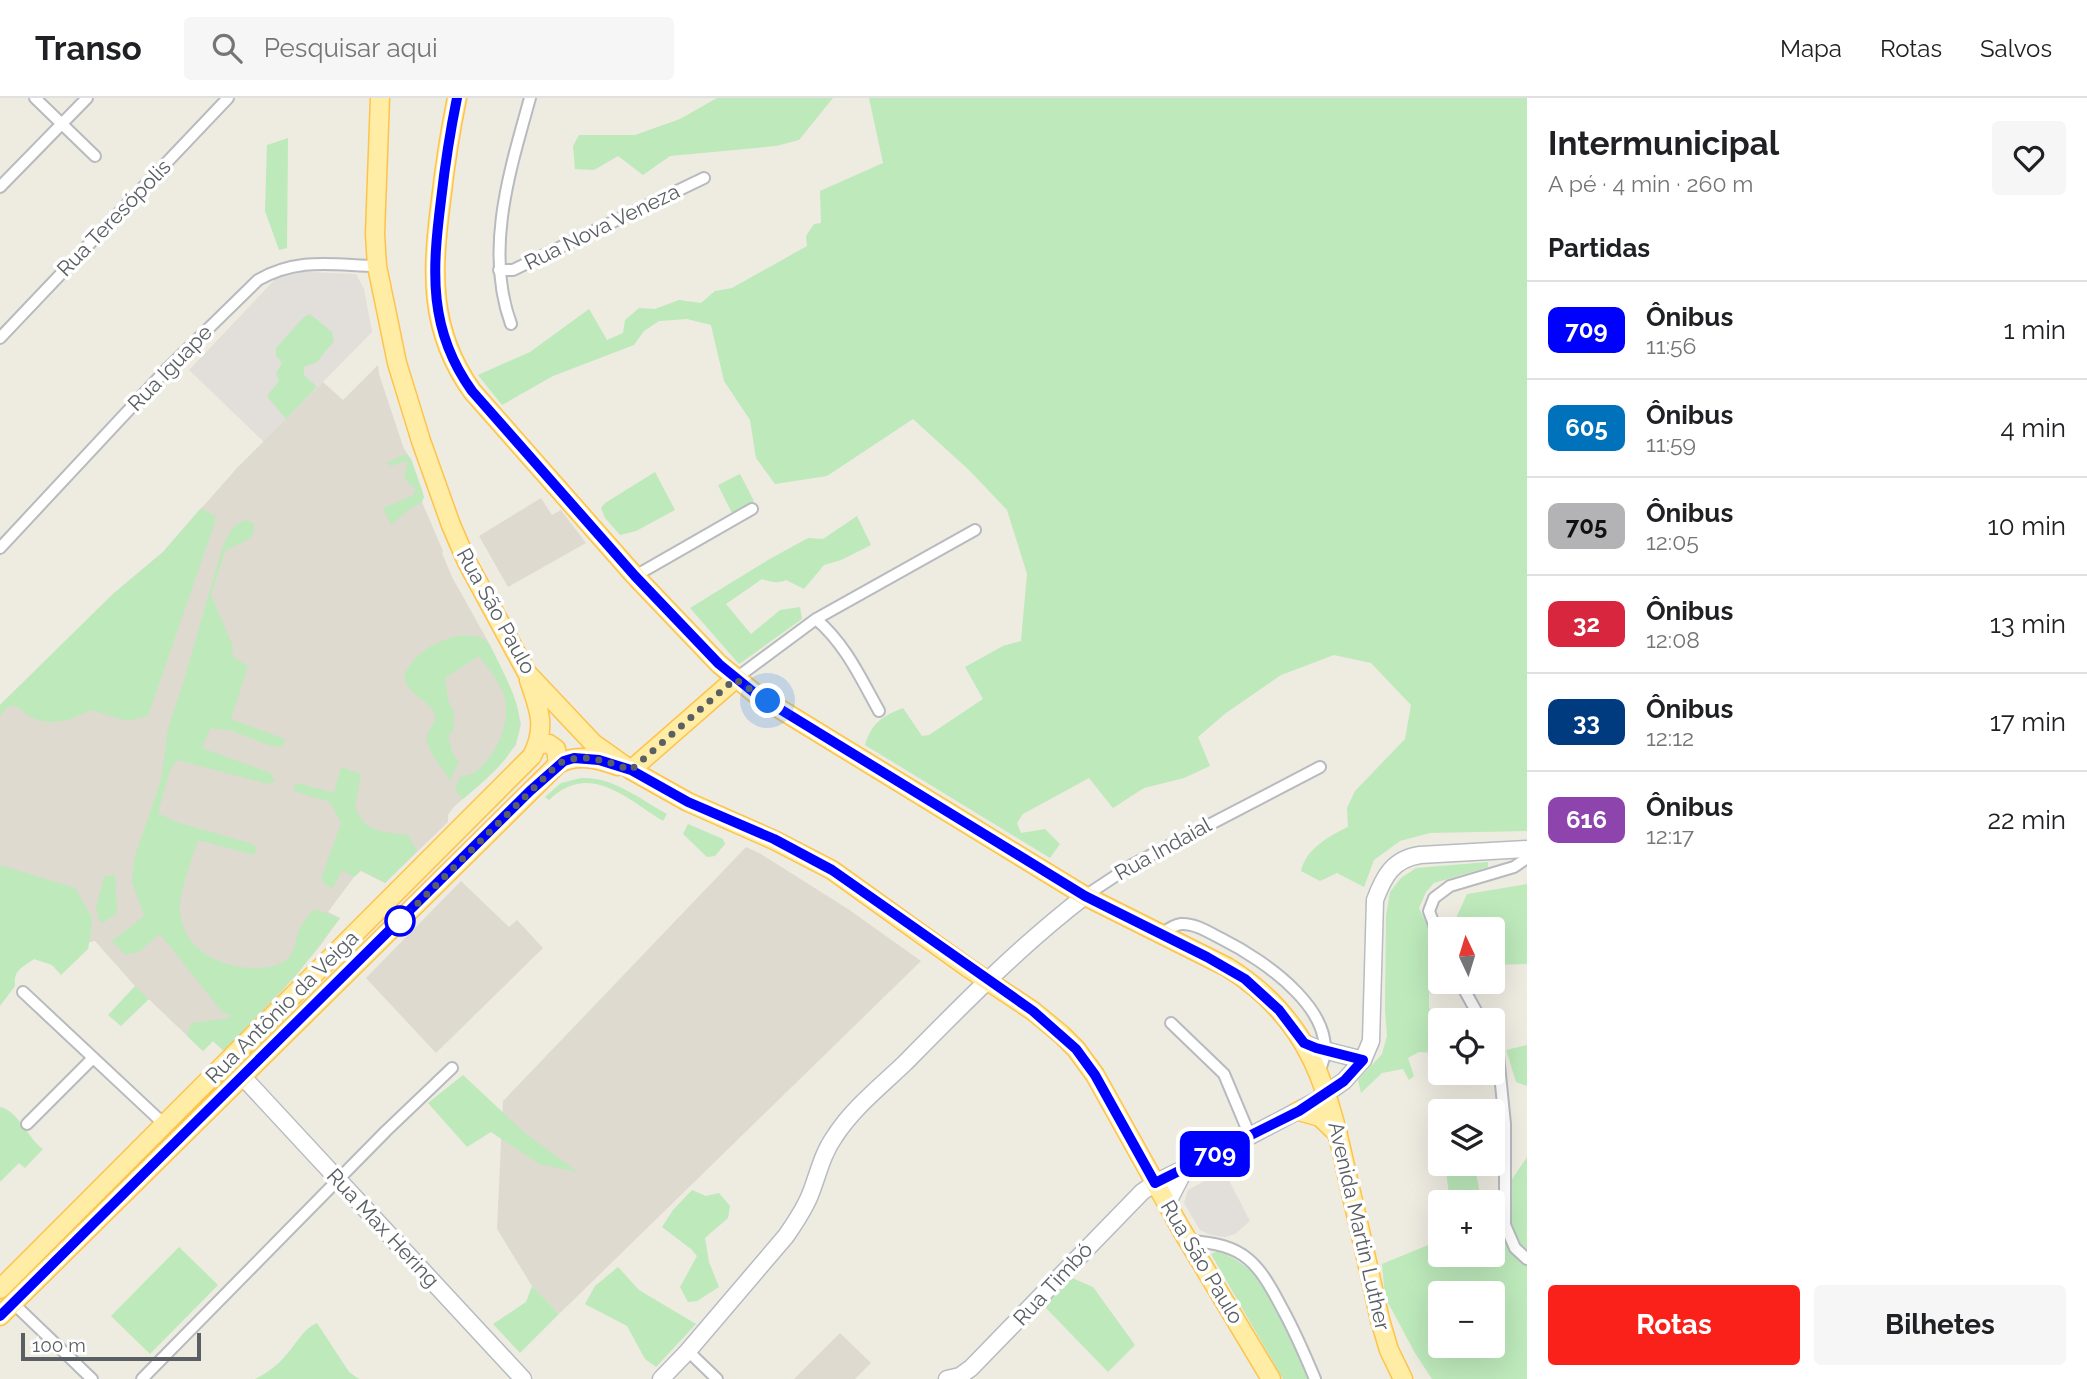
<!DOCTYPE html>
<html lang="pt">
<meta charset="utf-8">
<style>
body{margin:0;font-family:Raleway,sans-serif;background:#f6f6f6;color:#202124;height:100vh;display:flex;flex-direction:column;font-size:26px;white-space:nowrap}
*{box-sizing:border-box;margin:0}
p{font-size:23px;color:#757577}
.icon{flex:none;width:38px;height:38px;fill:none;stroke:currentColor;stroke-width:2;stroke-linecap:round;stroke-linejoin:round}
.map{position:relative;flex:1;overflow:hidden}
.drawer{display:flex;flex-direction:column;background:#fff;width:560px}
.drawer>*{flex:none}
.badge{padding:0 14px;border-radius:10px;font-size:24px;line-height:46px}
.needle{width:46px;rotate:356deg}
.controls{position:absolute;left:1428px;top:819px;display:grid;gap:14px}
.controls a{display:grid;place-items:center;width:77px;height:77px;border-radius:7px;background:#fff;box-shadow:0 7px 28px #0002;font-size:35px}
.scale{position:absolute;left:21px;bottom:18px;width:180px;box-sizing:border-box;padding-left:7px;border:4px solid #5a5f64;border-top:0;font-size:19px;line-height:24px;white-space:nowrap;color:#5a5f64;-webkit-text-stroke:5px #fff;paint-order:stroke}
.you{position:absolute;width:35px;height:35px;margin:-18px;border:5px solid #fff;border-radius:50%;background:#1a73e8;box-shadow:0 0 0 10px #1a73e833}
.map>.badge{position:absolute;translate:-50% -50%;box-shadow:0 0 0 4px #fff}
h2{padding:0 21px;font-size:26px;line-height:63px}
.round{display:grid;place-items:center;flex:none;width:74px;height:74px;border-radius:7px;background:#f6f6f6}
.overview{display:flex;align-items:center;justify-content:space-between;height:119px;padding:0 21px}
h1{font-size:33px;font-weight:700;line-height:52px}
.cta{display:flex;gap:14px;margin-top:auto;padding:14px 21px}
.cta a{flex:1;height:80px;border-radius:7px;background:#fa211b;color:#fff;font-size:28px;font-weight:700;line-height:80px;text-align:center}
.cta a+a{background:#f6f6f6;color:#202124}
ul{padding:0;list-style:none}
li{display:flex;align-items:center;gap:21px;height:98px;padding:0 21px;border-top:2px solid #e0e0e0}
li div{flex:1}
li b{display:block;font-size:26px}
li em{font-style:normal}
li .badge{min-width:77px;font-weight:700;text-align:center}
header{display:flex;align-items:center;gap:42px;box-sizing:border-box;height:98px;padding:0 35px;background:#fff;border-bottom:2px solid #e0e0e0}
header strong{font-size:33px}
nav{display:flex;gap:38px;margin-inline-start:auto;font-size:24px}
.search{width:490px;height:63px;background:#f6f6f6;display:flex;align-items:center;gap:18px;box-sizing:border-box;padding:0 24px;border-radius:7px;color:#757577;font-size:26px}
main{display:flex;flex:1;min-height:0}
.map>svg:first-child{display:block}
.industrial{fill:#e2ded9}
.education{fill:#dedad0}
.green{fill:#bde9bb;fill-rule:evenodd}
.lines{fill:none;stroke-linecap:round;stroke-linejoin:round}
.street-casing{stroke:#b7babf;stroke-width:14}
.secondary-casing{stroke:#b7bcc2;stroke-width:19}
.primary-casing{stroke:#ffc349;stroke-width:21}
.street{stroke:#fff;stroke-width:10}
.secondary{stroke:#fff;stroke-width:16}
.primary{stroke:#ffeca5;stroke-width:18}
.line-casing{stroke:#fff;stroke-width:16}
.line{stroke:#00f;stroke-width:10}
.walk{stroke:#5a5f64;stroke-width:7;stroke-dasharray:0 12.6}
.stop-dot{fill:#fff;stroke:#00f;stroke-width:3.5}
.labels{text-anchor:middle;stroke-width:7;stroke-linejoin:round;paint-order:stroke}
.street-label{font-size:21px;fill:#5a5f64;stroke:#fff}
</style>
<header>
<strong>Transo</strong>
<div class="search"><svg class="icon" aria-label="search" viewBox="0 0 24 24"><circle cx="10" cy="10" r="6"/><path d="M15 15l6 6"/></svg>Pesquisar aqui</div>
<nav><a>Mapa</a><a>Rotas</a><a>Salvos</a></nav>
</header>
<main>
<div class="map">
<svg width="1527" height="1281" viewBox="0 0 1527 1281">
<rect width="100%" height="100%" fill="#eeebe1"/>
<path class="industrial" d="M 283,173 L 356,176 L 364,191 L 372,234 L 264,344 L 189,272 Z
M 1224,1073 L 1250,1123 L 1235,1136 L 1225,1139 L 1211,1137 L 1200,1132 L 1184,1105 L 1188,1092 Z"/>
<path class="education" d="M 378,267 L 379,276 L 404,351 L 411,361 L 423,395 L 422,404 L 443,453 L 442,455 L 452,479 L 490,547 L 516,605 L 521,626 L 516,647 L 495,671 L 453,710 L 448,717 L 448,724 L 385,785 L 361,773 L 354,779 L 328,814 L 340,820 L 320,848 L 284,891 L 224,953 L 213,943 L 203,953 L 135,888 L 95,843 L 20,860 L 0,882 L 0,607 L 113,496 L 163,454 L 237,370 L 323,284 L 343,302 Z
M 541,400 L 552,417 L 561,412 L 586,445 L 508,489 L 479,438 Z
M 746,749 L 761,756 L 848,811 L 921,863 L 559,1216 L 532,1188 L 497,1131 L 503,1003 Z
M 461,783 L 509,829 L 517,822 L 543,850 L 436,955 L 366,880 Z
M 840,1235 L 871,1265 L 855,1281 L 794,1281 Z"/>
<path class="green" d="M 717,0 L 833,0 L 799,42 L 776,48 L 670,58 L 643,77 L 618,58 L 594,72 L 575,71 L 573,48 L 579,37 L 635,37 L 680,21 Z
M 869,0 L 1527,0 L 1527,733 L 1430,735 L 1400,743 L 1374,762 L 1364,789 L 1337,775 L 1320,783 L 1301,773 C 1306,751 1329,738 1348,729 L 1347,710 L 1355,693 L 1405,641 L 1411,607 L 1371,565 L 1334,557 L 1281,577 L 1226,615 L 1198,639 L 1210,668 L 1184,680 L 1144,690 L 1113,710 L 1089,680 L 1023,716 L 1017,725 L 1021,735 L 1045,731 L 1060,746 L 1050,760 L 865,647 C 871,626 882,618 903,610 L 922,638 L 929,637 L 983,601 L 965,569 L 1003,548 L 1021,543 L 1027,476 L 1007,412 L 970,373 L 913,321 L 827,378 L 775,386 L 756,360 L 750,322 L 724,283 L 711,227 L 687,221 L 659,223 L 644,233 L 634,247 L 553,278 L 502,307 L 478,277 L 530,254 L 589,211 L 607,242 L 623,235 L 625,222 L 639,210 L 655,211 L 679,202 L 701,205 L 715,193 L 732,190 L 807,148 L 806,138 L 814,126 L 821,125 L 820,93 L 883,65 Z
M 288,40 L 287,150 L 279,152 L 265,113 L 267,47 Z
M 310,216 L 332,234 L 334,243 L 317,264 L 304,269 L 304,277 L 317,289 L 286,321 L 267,298 L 279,283 L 276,275 L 282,265 L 276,257 L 276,250 L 304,219 Z
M 406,356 L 411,361 L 424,399 L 422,404 L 412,409 L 391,427 L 383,410 L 412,398 L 416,392 L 404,380 L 408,363 L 390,368 L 386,365 Z
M 655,374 L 675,412 L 636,433 L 620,437 L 605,420 L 601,410 L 605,405 Z
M 740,376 L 754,403 L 732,415 L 718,387 Z
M 201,410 L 215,418 L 215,424 L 148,618 L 127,623 L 91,612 C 70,622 51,630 29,618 C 24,615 20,610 15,607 L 6,610 L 0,619 L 0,607 L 113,496 L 163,454 Z
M 857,418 L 871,447 L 841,462 L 824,467 L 804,491 L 786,482 C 778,486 770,484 762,481 L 726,506 L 751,536 L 780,512 L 800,509 L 802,521 L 739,566 L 690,510 L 768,462 L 808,440 L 823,441 Z
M 246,422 L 254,426 C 256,445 238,444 225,453 L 211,497 L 233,548 L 232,558 L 248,568 L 231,621 L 285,641 L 283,648 L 274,649 L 232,633 L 210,630 L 202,650 L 271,675 L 275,683 L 268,686 L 177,662 L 170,672 L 158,715 L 176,724 L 253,746 L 257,750 L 254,757 L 198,742 C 192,760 178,798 180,815 C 184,851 218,868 250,870 C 263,870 275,870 286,862 C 295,855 295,843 299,833 C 302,826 308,817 314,811 L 340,820 L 298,875 L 224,953 L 213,943 L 203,953 L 187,938 L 191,925 L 229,920 L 231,917 L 223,915 L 160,836 L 137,855 L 124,856 L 112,843 L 144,818 L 132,784 L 134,761 L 161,682 L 168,630 L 183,585 L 222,451 C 228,437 231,427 246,422 Z
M 457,538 C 469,537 482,536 490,547 C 530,627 537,640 463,701 L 455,691 L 460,679 C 468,677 474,676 480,670 C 498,654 513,619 503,595 C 498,582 487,569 479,558 L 445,580 L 448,602 L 454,615 L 453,634 L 448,637 L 452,654 L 459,664 L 450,682 C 444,672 428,654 427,643 C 425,631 441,624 433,612 C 424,600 407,595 404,579 C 412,556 434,544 457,538 Z
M 341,669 L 361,676 L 355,709 C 364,735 385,734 408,737 L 417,753 L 385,785 L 361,772 L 354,779 L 342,772 L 333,790 L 326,787 L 321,781 L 341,725 L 330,704 L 294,693 L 294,688 L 298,685 L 334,695 Z
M 581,680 C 612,678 640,701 667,716 L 663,723 C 626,700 589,663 549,702 L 545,699 L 561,685 Z
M 688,726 L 723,741 L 725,746 L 715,758 L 707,759 L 683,736 Z
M 1488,764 L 1488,769 L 1434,785 L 1426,794 L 1419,810 L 1440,855 L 1440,884 L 1454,884 L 1455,886 L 1429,895 L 1429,910 L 1440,930 L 1440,972 L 1433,955 L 1419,954 L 1408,960 L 1414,978 L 1409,982 L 1403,971 L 1382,975 L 1361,995 L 1358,982 L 1382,956 L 1387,938 L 1385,912 L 1386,818 L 1390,794 L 1401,780 L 1416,770 Z
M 0,767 L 75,790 L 92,820 L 91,834 L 88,851 L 61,877 L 52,867 L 34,861 C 23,869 13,872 15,888 L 0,908 Z
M 115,776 L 117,815 L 103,825 L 99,822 L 96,809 L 104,779 Z
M 1527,786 L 1527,866 L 1494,867 L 1493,831 L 1460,831 L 1456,820 L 1467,796 Z
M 135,888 L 149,901 L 121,928 L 108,917 Z
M 1527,947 L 1527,988 L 1516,984 L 1506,952 Z
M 463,977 L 526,1036 L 578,1074 L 539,1066 L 491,1034 L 467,1049 L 428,1005 Z
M 0,1009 C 19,1013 28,1041 43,1051 L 25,1070 L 19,1065 L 0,1084 Z
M 1527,1059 L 1527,1281 L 1432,1281 L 1415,1255 L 1385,1199 L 1382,1166 L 1433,1145 L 1440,1137 L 1440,1157 L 1493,1157 L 1493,1104 L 1450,1104 L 1445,1066 L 1474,1066 L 1481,1100 L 1498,1102 ZM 1440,1195 L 1493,1195 L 1493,1248 L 1440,1248 Z
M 692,1092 L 706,1098 L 719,1095 L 730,1108 L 728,1120 L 705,1140 L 709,1164 L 719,1189 L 697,1203 L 688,1204 L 680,1189 L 697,1158 L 691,1151 L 662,1129 L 673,1112 Z
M 179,1149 L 218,1187 L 150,1256 L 111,1218 Z
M 1217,1153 C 1229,1157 1240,1164 1250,1172 C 1271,1192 1297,1253 1310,1281 L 1283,1281 L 1211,1156 Z
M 618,1169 L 639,1192 L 696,1226 L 656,1269 L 645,1261 L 627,1228 L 585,1206 L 595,1188 Z
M 1072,1180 L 1093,1189 L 1135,1247 L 1108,1274 L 1044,1208 Z
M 532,1188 L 559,1216 L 520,1255 L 493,1226 L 526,1204 Z
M 317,1225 L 349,1274 L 359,1281 L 255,1281 C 267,1275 278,1267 286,1257 C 297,1245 303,1231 317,1225 Z"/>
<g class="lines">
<g class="street-casing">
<path id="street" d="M 35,0 L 95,58
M 0,89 L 87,0
M 499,172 L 513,172 L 704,80
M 511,226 C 484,152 510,72 530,0
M 0,240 L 228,0
M 0,450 L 166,272 L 258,182 C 299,159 332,167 377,168
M 635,478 L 752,411
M 816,521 C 846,547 860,579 879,613
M 735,581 L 816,521 L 975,432
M 1085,798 L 1132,767 L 1320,669
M 1162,836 C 1168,831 1174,827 1181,826 C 1195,825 1210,835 1222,841 C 1264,862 1347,918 1319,973
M 1440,843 L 1429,813 L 1434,800 L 1450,788 L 1514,769 L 1527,760
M 1460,884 L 1481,922
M 23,894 L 165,1027
M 1171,925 L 1224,976 L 1250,1038
M 1493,941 L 1498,957 L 1505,1026 L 1505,1127 L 1515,1150 L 1527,1161
M 27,1026 L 93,960
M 1189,1143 C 1245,1146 1258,1164 1283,1212 C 1295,1234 1305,1257 1315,1281
M 13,1205 L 92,1281
M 688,1253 L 717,1281
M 142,1281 L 386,1033 L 452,970"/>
</g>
<g class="secondary-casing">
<path id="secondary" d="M 1304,945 L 1316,950 L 1363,962
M 243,979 L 523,1281
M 1167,1106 L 1185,1071
M 661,1281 L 688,1253 L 786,1138 C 795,1125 804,1112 810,1097 C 818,1077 822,1056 835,1038 C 853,1010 881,988 905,965 C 961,908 1021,847 1085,798
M 947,1281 L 960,1278 L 971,1270 L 1142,1094 L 1155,1085 L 1250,1038 L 1316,1003 L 1344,983 L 1363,962 L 1371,943 L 1375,802 C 1384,778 1393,761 1420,757 L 1527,751"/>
</g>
<g class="primary-casing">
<path id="primary" d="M 380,0 L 375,136 L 377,168 L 397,265 L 421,343 L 451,427 L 467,464 L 527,575 L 593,645 L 631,672 L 688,704 L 774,742 L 832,772 L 967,869 L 1033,913 L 1062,937 L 1076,951 L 1095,977 L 1181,1131 L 1271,1281
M 457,0 C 450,34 445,67 441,102 C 432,173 428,231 472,293 L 635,478 L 719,566 L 757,597 L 1085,798 L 1227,869 C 1313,922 1329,994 1349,1086 C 1360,1132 1370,1177 1380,1222 L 1389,1252 L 1403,1281
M 539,645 L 549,646 L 556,651 L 558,666
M 631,672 L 735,581
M 1299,1013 L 1320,1019 L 1338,1036
M 0,1191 L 532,658 C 547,629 539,611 529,582
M 0,1218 L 558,666 C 578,655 598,661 618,668"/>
</g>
<use href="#street" class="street"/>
<use href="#secondary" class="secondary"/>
<use href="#primary" class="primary"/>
</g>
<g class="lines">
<g class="line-casing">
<path id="line" d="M 0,1218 L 530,693 L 564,663 L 574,660 L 599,662 L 631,672 L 688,704 L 774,741 L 832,772 L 1033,913 L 1076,951 L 1095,977 L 1155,1085 L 1299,1013 L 1344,983 L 1363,962 L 1316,950 L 1304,945 L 1279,912 L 1245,881 L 1207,859 L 1085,798 L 757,597 L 719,566 L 635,478 L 472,293 C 428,232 432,173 441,102 C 445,67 450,34 457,0"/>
</g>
<use href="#line" class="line"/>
<path class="walk" d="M 400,823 L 558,666 C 582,653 608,664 631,672 L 735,581 L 768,603"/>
</g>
<circle class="stop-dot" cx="400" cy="823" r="14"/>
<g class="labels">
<g class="street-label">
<text transform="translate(114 120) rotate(-46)" y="7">Rua Teresópolis</text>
<text transform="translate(602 129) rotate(-26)" y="7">Rua Nova Veneza</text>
<text transform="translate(170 270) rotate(-46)" y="7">Rua Iguape</text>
<text transform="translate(496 513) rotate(61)" y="7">Rua São Paulo</text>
<text transform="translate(1163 751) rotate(-29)" y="7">Rua Indaial</text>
<text transform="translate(282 909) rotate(-45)" y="7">Rua Antônio da Veiga</text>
<text transform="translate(1359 1128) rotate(77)" y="7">Avenida Martin Luther</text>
<text transform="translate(383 1130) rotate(47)" y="7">Rua Max Hering</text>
<text transform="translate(1202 1164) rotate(59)" y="7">Rua São Paulo</text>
<text transform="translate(1053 1186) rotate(-47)" y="7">Rua Timbó</text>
</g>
</g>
</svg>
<div class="controls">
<a><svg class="needle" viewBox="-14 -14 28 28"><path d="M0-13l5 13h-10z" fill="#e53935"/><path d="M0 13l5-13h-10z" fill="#757577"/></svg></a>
<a><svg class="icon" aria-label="locate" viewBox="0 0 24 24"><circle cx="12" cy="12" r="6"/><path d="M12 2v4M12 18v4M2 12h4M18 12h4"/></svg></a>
<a><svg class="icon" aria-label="layers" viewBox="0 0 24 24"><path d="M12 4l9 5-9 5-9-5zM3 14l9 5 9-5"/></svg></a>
<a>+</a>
<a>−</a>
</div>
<div class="scale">100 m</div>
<div class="you" style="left:768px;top:603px"></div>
<b class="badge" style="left:1215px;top:1056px;background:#00f;color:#fff">709</b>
</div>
<section class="drawer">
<div class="overview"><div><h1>Intermunicipal</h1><p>A pé · 4 min · 260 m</p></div><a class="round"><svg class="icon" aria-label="heart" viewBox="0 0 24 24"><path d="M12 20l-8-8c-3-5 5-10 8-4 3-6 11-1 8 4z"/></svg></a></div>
<h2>Partidas</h2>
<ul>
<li><span class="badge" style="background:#00f;color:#fff">709</span><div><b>Ônibus</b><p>11:56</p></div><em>1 min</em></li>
<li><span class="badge" style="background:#0072bc;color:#fff">605</span><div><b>Ônibus</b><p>11:59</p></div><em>4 min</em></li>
<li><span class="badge" style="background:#b3b3b5;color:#111">705</span><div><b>Ônibus</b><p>12:05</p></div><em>10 min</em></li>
<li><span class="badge" style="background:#d7263d;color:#fff">32</span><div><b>Ônibus</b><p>12:08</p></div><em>13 min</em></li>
<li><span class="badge" style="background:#003b80;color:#fff">33</span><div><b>Ônibus</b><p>12:12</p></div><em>17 min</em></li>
<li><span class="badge" style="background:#8e44ad;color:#fff">616</span><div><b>Ônibus</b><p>12:17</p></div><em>22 min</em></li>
</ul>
<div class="cta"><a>Rotas</a><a>Bilhetes</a></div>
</section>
</main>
